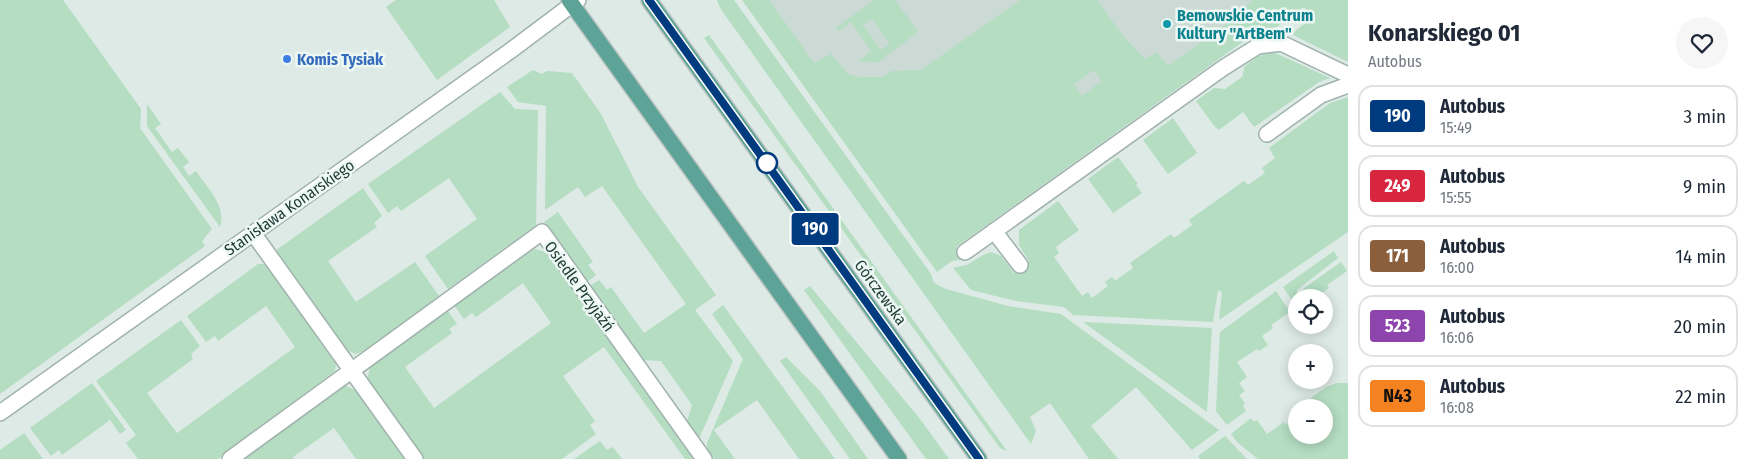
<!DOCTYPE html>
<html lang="pl">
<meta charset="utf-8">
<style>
body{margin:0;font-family:"Fira Sans Condensed",sans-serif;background:#f6f6f7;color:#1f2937;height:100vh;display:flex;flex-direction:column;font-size:19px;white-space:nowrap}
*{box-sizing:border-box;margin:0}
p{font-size:16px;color:#747a83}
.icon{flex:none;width:28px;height:28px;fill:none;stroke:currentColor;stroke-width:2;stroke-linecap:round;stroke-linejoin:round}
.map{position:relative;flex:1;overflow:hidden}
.panel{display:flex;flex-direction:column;background:#fff;width:400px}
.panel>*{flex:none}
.badge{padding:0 10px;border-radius:4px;font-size:18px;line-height:32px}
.buttons{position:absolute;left:1288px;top:289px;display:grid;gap:10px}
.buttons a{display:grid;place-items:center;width:45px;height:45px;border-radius:50%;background:#fff;box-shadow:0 2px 12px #0003;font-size:25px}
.map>.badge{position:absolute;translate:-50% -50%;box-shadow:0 0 0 2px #fff}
.round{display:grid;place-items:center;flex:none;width:52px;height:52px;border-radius:26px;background:#f6f6f7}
.summary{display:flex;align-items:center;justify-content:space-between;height:85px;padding:0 20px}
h1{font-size:24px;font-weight:700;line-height:38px}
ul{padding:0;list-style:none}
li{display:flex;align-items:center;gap:15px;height:62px;margin:0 10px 8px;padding:0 10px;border:2px solid #e0e1e3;border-radius:15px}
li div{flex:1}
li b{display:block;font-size:19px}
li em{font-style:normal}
li .badge{min-width:55px;font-weight:700;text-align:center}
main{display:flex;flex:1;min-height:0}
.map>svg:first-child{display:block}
.built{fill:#cbdad4}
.green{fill:#b4ddc2;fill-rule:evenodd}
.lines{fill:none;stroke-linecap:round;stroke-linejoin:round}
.minor-casing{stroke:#a0b2ad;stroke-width:18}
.major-casing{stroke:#bcc4c2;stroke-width:18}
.minor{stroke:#fff;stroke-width:15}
.major{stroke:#5ea397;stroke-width:15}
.line-casing{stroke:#fff;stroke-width:11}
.line{stroke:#003b80;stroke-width:8}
.culture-dot{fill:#0f9aa8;stroke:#edf7f3;stroke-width:2}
.shop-dot{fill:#3f7fe0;stroke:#edf7f3;stroke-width:2}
.stop-dot{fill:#fff;stroke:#003b80;stroke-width:2.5}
.labels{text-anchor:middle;stroke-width:5;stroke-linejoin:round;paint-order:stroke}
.culture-label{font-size:16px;font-weight:bold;fill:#0d838f;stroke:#edf7f3;text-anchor:start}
.shop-label{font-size:16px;font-weight:bold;fill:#366cbe;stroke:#edf7f3;text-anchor:start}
.street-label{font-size:16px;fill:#1e3a35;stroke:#edf7f3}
</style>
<main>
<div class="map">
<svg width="1348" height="459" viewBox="0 0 1348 459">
<rect width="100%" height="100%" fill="#ddeae5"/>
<path class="built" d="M 750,0 L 1287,0 L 937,251 Z"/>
<path class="green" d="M 0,0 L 63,0 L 141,109 L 140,128 L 212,229 L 202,241 L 205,246 L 0,394 Z
M 396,0 L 494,0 L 510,27 L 437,80 L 386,7 Z
M 717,0 L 734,0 L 931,274 L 934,283 L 946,289 L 1008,306 L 1061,314 L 1219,430 L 1192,450 L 1136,387 L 1091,426 L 1118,459 L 1089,459 L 1050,403 L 1030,417 L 1036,431 L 1031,444 L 720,8 Z
M 742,0 L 769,0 L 814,63 L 831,54 L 848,74 L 858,77 L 883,77 L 892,71 L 921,70 L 1020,0 L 1097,0 L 1123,36 L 1145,59 L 1156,52 L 1168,66 L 1227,24 L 1253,0 L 1348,0 L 1348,62 L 1293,35 L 1295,31 L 1312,18 L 1304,7 L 1275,28 L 1251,36 L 956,247 L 965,259 L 952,261 L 937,272 ZM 1094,70 L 1102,81 L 1082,96 L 1074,84 Z
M 874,0 L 895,0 L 918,32 L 877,63 L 859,61 L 871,51 L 851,22 L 838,31 L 836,28 ZM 872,19 L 890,44 L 881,50 L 863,25 Z
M 709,35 L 1007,451 L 1000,448 L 704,38 Z
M 1273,52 L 1330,78 L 1319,82 L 1254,127 L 1243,112 L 1219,130 L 1215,127 L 1196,101 L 1214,88 L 1225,89 L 1242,77 L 1245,66 L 1259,56 Z
M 533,70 L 542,74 L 547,71 L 572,73 L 601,114 L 638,187 L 716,295 L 695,310 L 733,361 L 699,439 L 687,421 L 692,405 L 661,361 L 642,360 L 590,286 L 599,280 L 607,290 L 611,287 L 644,333 L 686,304 L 602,186 L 585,197 L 578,187 L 545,210 L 546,106 L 518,102 L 507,87 Z
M 500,92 L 515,109 L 538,110 L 536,225 L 448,289 L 425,256 L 477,219 L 449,178 L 401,211 L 397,206 L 388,213 L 368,184 Z
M 1348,97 L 1348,232 L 1219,320 L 1222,292 L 1218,290 L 1213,322 L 1073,315 L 1064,307 L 1016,301 L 971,290 L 953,268 L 967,265 L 983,255 L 991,252 L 1001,256 L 1014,273 L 1029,261 L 1019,245 L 1019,230 L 1058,201 L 1079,230 L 1056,247 L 1059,253 L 1054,257 L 1082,296 L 1088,292 L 1092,298 L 1108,286 L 1105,282 L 1112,277 L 1115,281 L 1133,268 L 1130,263 L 1171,234 L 1174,238 L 1192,225 L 1189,220 L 1244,181 L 1248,185 L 1265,173 L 1262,168 L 1275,158 L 1269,148 L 1330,103 Z
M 147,104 L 161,124 L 155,128 L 172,152 L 178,148 L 189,162 L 183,167 L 189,176 L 196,171 C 207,187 227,207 220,227 L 147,126 Z
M 1173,118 L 1197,153 L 1168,174 L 1143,140 Z
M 1118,157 L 1138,184 L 1136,185 L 1142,193 L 1113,213 L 1088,179 Z
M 363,188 L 382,216 L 374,223 L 377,227 L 328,261 L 356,302 L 415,262 L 439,296 L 368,349 L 356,354 L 344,349 L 275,251 Z
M 558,212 L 593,262 L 588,265 L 596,275 L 587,282 L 544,222 Z
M 535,249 L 548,253 L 553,259 L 696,459 L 685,459 L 604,347 L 563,376 L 595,421 L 590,425 L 596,434 L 562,459 L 423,459 L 369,384 L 367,379 L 370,368 L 447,310 L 457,324 L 449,329 L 452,333 L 405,367 L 434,408 L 551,323 L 523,283 L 476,317 L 472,313 L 464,319 L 454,305 L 528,251 Z
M 1334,251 L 1338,258 L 1297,290 L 1296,306 L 1283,287 Z
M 1341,262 L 1347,271 L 1327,285 L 1329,288 L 1316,297 L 1301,297 L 1304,288 Z
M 258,264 L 265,264 L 333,360 L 336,364 L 335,371 L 218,459 L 138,459 L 126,443 L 136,435 L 96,381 L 181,320 L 200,346 L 191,354 L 193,359 L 147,393 L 177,433 L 295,347 L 266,306 L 218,341 L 215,336 L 206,342 L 187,316 Z
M 810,286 L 920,419 L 949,459 L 926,459 L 804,290 Z
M 1276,291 L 1290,312 L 1271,325 L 1273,328 L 1262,336 L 1268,345 L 1259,351 L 1257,349 L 1237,362 L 1247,377 L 1239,383 L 1245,391 L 1239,395 L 1245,404 L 1243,406 L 1246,411 L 1227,425 L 1216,411 L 1220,332 Z
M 723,305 L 835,459 L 799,459 L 757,400 L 714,430 L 735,459 L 714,459 L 707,450 L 707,443 L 743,359 L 712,314 Z
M 1083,322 L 1212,328 L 1207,412 Z
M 786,357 L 820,391 L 868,459 L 850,459 L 780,361 Z
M 92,383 L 126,430 L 120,434 L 110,420 L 62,455 L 59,450 L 51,456 L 30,428 Z
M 1337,383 L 1348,383 L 1348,459 L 1258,459 L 1237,442 L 1231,434 L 1251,418 L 1254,422 L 1257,420 L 1267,434 L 1284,422 L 1286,425 L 1296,417 L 1296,435 L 1324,435 L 1324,408 L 1307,407 L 1304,403 L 1326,387 Z
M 346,386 L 355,390 L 405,459 L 356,459 L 334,428 L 293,457 L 294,459 L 241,459 L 341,387 Z
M 24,433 L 43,459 L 0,459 L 0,450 Z
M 1225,436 L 1247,459 L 1200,459 L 1198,456 Z
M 600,441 L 607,450 L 613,447 L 622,459 L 574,459 Z"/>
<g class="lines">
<g class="minor-casing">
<path id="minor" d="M 1267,134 L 1321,95 L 1348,85
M 994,231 L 1020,265
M 253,233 L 415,459
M 965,252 L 1223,68 L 1258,46 L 1281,43 L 1348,75
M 0,413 L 510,51 L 578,0
M 230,459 L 542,232 L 704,459"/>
</g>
<g class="major-casing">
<path id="major" d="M 569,0 L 899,459
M 649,0 L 979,459"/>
</g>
<use href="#minor" class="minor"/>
<use href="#major" class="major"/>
</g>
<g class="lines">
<g class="line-casing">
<path id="line" d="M 649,0 L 979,459"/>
</g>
<use href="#line" class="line"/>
</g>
<circle class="culture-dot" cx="1167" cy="24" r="5"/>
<circle class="shop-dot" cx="287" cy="59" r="5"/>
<circle class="stop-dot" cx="767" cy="163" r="10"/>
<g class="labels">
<g class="culture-label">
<text x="1177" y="21">Bemowskie Centrum<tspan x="1177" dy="18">Kultury "ArtBem"</tspan></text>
</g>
<g class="shop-label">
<text x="297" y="65">Komis Tysiak</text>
</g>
<g class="street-label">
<text transform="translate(289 207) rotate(-35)" y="6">Stanisława Konarskiego</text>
<text transform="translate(580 286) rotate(54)" y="6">Osiedle Przyjaźń</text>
<text transform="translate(881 292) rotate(54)" y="6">Górczewska</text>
</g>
</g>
</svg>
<div class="buttons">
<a><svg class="icon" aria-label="locate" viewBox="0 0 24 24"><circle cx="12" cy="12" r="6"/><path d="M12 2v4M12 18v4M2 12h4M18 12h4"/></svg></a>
<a>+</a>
<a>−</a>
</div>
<b class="badge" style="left:815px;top:229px;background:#003b80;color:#fff">190</b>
</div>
<section class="panel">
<div class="summary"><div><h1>Konarskiego 01</h1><p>Autobus</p></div><a class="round"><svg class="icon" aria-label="heart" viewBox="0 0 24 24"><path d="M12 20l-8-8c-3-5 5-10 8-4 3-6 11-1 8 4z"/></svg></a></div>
<ul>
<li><span class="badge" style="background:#003b80;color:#fff">190</span><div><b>Autobus</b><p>15:49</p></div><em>3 min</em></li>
<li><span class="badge" style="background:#d7263d;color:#fff">249</span><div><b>Autobus</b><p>15:55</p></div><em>9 min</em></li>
<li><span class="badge" style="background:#8b5e3c;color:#fff">171</span><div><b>Autobus</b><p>16:00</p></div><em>14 min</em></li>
<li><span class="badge" style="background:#8e44ad;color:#fff">523</span><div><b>Autobus</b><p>16:06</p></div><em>20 min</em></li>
<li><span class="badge" style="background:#f58220;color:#111">N43</span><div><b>Autobus</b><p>16:08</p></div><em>22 min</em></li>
</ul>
</section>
</main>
